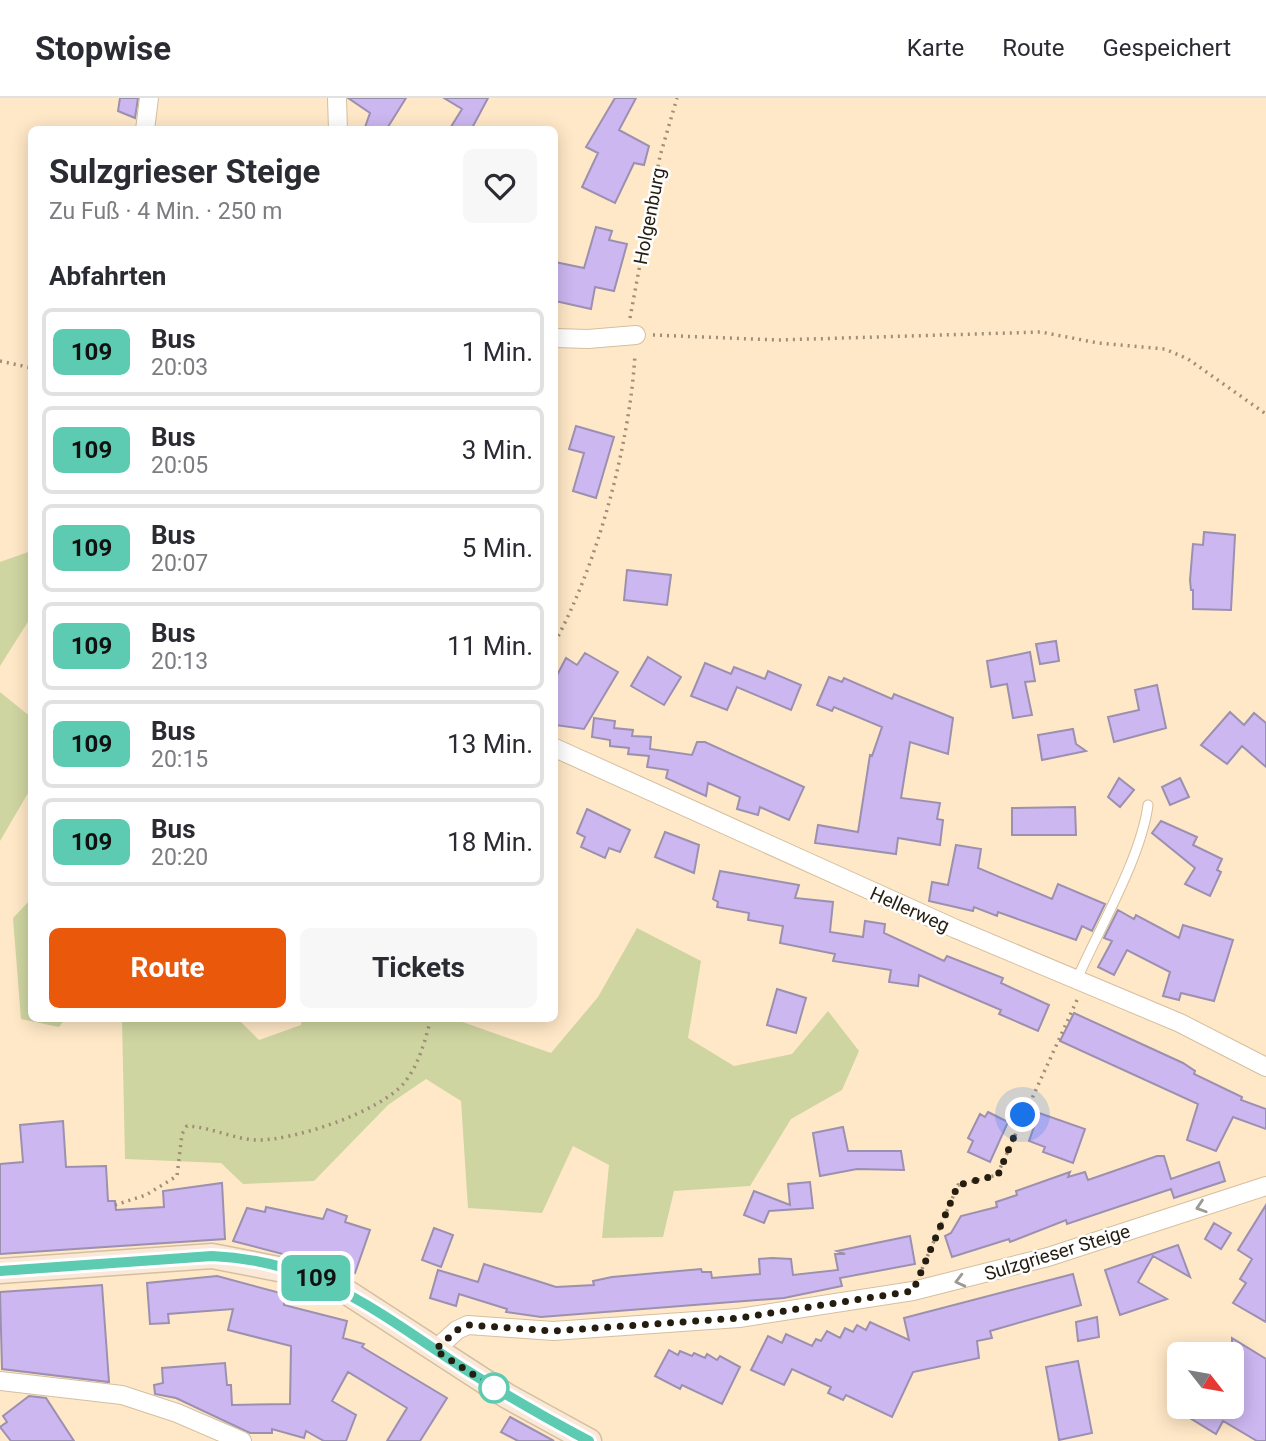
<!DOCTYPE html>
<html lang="de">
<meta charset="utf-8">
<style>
body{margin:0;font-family:Roboto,sans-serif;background:#f7f7f7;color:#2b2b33;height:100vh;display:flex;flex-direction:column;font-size:26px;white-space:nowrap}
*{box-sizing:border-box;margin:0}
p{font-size:23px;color:#7c7c81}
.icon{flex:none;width:38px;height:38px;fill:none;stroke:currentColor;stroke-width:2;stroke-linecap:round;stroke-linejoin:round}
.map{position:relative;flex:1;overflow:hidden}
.panel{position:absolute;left:28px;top:28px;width:530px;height:896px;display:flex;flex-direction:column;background:#fff;border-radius:10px;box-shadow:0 4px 18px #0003}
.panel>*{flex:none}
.badge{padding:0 14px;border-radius:10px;font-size:24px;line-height:46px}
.needle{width:46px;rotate:121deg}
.fabs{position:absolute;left:1167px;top:1244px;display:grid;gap:14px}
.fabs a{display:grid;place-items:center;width:77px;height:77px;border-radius:10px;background:#fff;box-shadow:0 4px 18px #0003;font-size:35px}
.you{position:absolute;width:35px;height:35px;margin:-18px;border:5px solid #fff;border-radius:50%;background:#1a73e8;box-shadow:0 0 0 10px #1a73e833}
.map>.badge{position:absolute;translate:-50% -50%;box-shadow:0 0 0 4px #fff}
h2{padding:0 21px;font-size:26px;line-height:63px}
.round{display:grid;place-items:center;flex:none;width:74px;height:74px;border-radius:10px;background:#f7f7f7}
.headline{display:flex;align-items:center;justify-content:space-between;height:119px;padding:0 21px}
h1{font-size:33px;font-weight:700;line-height:52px}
.action{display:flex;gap:14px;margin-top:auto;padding:14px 21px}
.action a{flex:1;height:80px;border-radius:10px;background:#ea580c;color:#fff;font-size:28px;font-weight:700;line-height:80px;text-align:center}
.action a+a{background:#f7f7f7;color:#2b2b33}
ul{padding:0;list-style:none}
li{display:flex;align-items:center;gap:21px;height:88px;margin:0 14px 10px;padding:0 7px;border:4px solid #e1e1e2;border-radius:10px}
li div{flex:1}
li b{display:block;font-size:26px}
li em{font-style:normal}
li .badge{min-width:77px;font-weight:700;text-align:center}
header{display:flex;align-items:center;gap:42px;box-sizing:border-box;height:98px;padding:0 35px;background:#fff;border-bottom:2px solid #e1e1e2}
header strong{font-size:33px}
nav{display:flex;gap:38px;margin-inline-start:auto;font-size:24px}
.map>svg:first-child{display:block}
.green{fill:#cfd5a1}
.building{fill:#ccb7f0;stroke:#9c90b1;stroke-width:2}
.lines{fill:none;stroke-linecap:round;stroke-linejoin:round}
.service-casing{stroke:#d5bf9f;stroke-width:11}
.minor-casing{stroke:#d5bf9f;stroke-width:20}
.secondary-casing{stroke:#d5bf9f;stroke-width:27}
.path{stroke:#9e8e76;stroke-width:3.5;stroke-dasharray:2 5;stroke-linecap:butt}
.service{stroke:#fff;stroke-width:9}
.minor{stroke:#fff;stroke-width:18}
.secondary{stroke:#fae8d9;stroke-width:24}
.oneway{stroke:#9d9993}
.line-casing{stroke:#fff;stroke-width:16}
.line{stroke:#5dcbb1;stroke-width:10}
.walk{stroke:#251d10;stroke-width:7;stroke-dasharray:0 12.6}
.stop-dot{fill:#fff;stroke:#5dcbb1;stroke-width:3.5}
.labels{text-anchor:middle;stroke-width:5;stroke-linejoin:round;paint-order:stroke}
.street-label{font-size:19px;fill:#251d10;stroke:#fff}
</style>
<header>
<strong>Stopwise</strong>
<nav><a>Karte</a><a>Route</a><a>Gespeichert</a></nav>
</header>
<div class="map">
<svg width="1266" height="1343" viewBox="0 0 1266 1343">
<rect width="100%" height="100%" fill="#ffe8c7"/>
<path class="green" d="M 31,453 L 31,519 L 0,568 L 0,464 Z
M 0,594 L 32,620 L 31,690 L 0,743 Z
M 31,801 L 32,920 L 65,921 L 59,929 L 21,921 L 13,820 Z
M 637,830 L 701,863 L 688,940 L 734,968 L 792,956 L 828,913 L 859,953 L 842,992 L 791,1021 L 750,1088 L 674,1093 L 663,1139 L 602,1140 L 609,1067 L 573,1048 L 542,1115 L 468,1110 L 461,1003 L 426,981 L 388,1007 L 314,1083 L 243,1086 L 221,1065 L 125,1061 L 122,921 L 238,921 L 259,942 L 301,927 L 302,921 L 454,921 L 551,955 L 598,899 Z"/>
<path class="building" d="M 120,0 L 138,0 L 135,20 L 118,13 Z
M 348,0 L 406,0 L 386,32 L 364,32 L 370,15 Z
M 444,0 L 488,0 L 471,32 L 449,32 L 462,11 Z
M 615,0 L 636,0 L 619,32 L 649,48 L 644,67 L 634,65 L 615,105 L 582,89 L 598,55 L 586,49 Z
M 596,129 L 612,133 L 609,142 L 627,146 L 614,193 L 595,189 L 591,211 L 555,203 L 555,164 L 584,170 Z
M 576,328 L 614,339 L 596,400 L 573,393 L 584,355 L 569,351 Z
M 1204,434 L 1235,437 L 1231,512 L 1193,511 L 1193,492 L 1191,492 L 1190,482 L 1193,446 L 1203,447 Z
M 627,472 L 671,477 L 667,507 L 624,502 Z
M 1056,543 L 1059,563 L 1040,566 L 1036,546 Z
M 1030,554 L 1035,583 L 1025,584 L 1032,617 L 1013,620 L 1007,586 L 991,589 L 987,563 Z
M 585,555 L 618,574 L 584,631 L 555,627 L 555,581 L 566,560 L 577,567 Z
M 648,559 L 681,579 L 664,607 L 631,588 Z
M 705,565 L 731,576 L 734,569 L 765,581 L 768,573 L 801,587 L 791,612 L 737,589 L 727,612 L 691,598 Z
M 829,579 L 842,584 L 844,580 L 892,601 L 894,596 L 953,620 L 948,656 L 910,644 L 901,700 L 940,705 L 937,721 L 943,722 L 940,747 L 898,740 L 896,756 L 815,745 L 818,727 L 858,734 L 870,657 L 872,658 L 882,629 L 834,609 L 832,613 L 817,607 Z
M 1157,587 L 1166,630 L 1114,644 L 1108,619 L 1139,612 L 1135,592 Z
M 1230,614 L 1244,627 L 1254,615 L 1266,625 L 1266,669 L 1242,648 L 1227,666 L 1201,647 Z
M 594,620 L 615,623 L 614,630 L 633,632 L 632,638 L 651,639 L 650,651 L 692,657 L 697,644 L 705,644 L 804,689 L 789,722 L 760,709 L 758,717 L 737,711 L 740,699 L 708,685 L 706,698 L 666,680 L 668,672 L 647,669 L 649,658 L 628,656 L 629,650 L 610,648 L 610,642 L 592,639 Z
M 1073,631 L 1076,646 L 1086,653 L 1042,662 L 1038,637 Z
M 1119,680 L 1134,692 L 1120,709 L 1108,699 Z
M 1180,680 L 1189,699 L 1170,707 L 1162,689 Z
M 1075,709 L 1076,737 L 1012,737 L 1012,710 Z
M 587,711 L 630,732 L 620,754 L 609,750 L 605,760 L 581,749 L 585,739 L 577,735 Z
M 1161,723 L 1197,739 L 1193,747 L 1222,761 L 1217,772 L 1221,774 L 1210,798 L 1185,786 L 1195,770 L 1152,735 Z
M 665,734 L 699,747 L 694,775 L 655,759 Z
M 956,747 L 981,751 L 978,770 L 1052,801 L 1058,786 L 1105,806 L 1092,833 L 1082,828 L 1076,842 L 998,814 L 997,818 L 974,809 L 973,813 L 929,803 L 932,784 L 948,787 Z
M 720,773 L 799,787 L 795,800 L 833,804 L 830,834 L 863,839 L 865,823 L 885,826 L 884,835 L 944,863 L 947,858 L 1003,880 L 1001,885 L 1049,907 L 1038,933 L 999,916 L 1001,912 L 919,877 L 918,888 L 889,884 L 891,872 L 833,863 L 835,856 L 780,845 L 783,828 L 748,822 L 749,815 L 717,809 L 718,804 L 713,801 Z
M 1118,812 L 1134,821 L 1136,817 L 1179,840 L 1183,827 L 1233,842 L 1214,903 L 1181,895 L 1179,902 L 1163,898 L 1170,874 L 1127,852 L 1114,877 L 1098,869 L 1112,843 L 1104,840 Z
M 777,891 L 806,900 L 796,935 L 767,927 Z
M 1074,915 L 1183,965 L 1195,973 L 1194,976 L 1242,999 L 1241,1002 L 1266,1011 L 1266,1031 L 1233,1019 L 1216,1053 L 1187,1042 L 1198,1006 L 1060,943 Z
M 988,1014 L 1008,1024 L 990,1064 L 968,1054 L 973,1043 L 968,1040 L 980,1016 L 985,1019 Z
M 1039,1015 L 1085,1031 L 1073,1065 L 1043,1054 L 1045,1049 L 1029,1043 Z
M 63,1023 L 66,1069 L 106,1068 L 108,1103 L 115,1103 L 116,1112 L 164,1109 L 163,1093 L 222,1085 L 225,1141 L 0,1156 L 0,1066 L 23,1064 L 20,1027 Z
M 843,1029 L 848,1053 L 901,1053 L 904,1072 L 857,1071 L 820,1078 L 813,1035 Z
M 1157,1058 L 1164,1058 L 1171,1081 L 1219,1064 L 1225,1083 L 1174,1100 L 1171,1091 L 1067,1126 L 1066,1122 L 1010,1144 L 1009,1141 L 952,1159 L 945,1138 L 951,1135 L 961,1118 L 997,1109 L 996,1104 L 1017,1097 L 1016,1093 L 1070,1074 L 1068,1079 L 1085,1074 L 1088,1082 Z
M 810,1084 L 813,1110 L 769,1113 L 764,1125 L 744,1117 L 754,1093 L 790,1107 L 788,1086 Z
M 1266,1107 L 1266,1224 L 1233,1205 L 1246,1185 L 1240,1181 L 1252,1161 L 1238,1152 Z
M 266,1109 L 323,1121 L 327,1111 L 347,1118 L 345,1124 L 370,1132 L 355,1175 L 233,1143 L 247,1110 L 265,1114 Z
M 1214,1125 L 1231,1135 L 1221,1151 L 1205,1141 Z
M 434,1130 L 453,1137 L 441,1169 L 422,1162 Z
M 910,1138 L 915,1166 L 840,1180 L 842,1188 L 784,1200 L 541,1219 L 506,1214 L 507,1211 L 459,1196 L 456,1208 L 430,1200 L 438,1172 L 478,1184 L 484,1166 L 556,1189 L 594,1187 L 593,1183 L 612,1179 L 701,1171 L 702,1174 L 711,1174 L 712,1180 L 760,1176 L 759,1161 L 772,1160 L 791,1161 L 793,1177 L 838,1172 L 835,1156 L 845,1156 L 837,1153 Z
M 1178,1147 L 1190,1179 L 1153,1158 L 1138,1184 L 1167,1201 L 1120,1217 L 1105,1172 Z
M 1073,1176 L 1081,1207 L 990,1233 L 992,1240 L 977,1243 L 979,1260 L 913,1274 L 892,1319 L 846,1297 L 843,1302 L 828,1295 L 831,1289 L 792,1271 L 784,1287 L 751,1272 L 768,1238 L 782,1245 L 786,1236 L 812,1248 L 816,1241 L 821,1243 L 827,1233 L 840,1240 L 845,1230 L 853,1234 L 857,1227 L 866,1232 L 870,1224 L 909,1242 L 904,1220 Z
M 217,1178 L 284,1196 L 284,1207 L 347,1223 L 343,1240 L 364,1246 L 362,1249 L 447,1300 L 420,1343 L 387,1343 L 407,1310 L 348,1274 L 332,1303 L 356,1317 L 346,1343 L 324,1343 L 306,1333 L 304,1340 L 272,1331 L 272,1335 L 250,1335 L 176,1300 L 155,1296 L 154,1287 L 163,1285 L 162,1270 L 225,1265 L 227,1287 L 231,1287 L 232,1307 L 290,1306 L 291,1248 L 228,1232 L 233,1211 L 168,1216 L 169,1225 L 150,1226 L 147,1185 Z
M 102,1187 L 109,1284 L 2,1271 L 0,1194 Z
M 1097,1219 L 1099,1239 L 1078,1243 L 1076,1224 Z
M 1232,1240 L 1266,1261 L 1266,1343 L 1257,1343 L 1223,1323 L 1216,1336 L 1172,1309 L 1232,1309 Z
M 669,1252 L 678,1257 L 680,1253 L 692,1258 L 694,1255 L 705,1260 L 707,1256 L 717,1262 L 720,1258 L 740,1269 L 722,1306 L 682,1287 L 680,1291 L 655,1278 Z
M 1078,1263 L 1092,1335 L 1059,1342 L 1046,1269 Z
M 29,1298 L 46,1300 L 74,1343 L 11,1343 L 0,1329 L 7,1324 L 3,1318 Z
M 510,1319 L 554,1343 L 518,1343 L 501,1334 Z"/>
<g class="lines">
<g class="service-casing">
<path id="service" d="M 1077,881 C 1099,831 1141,760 1148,707"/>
</g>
<g class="minor-casing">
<path id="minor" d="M 337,0 L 338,32
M 145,32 L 149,0
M 555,240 L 588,241 L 636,237
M 555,650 L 956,831 L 1180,925 L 1266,969
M 435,1252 L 457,1232 L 468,1227 L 553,1233 L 739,1220 L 913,1193 L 1048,1159 L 1266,1088
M 0,1283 L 122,1297 L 177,1315 L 242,1343"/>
</g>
<g class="secondary-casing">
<path id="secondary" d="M 0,1173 L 212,1158 L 294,1174 L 339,1189 L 507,1298 L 589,1343"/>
</g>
<path class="path" d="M 630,220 L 660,58 L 677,0
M 653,237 L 778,242 L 1041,234 L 1098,245 L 1165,251 L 1188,261 L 1266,316
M 0,263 L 32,270
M 555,544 C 598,465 630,345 635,256
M 115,1107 L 146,1097 L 177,1078 L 182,1036 L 187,1028 C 211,1029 233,1041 256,1042 C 293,1043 380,1014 404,985 C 419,967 425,943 431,920
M 922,1171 L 958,1087 L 997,1077 L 1077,902"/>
<use href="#service" class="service"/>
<use href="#minor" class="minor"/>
<use href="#secondary" class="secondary"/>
</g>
<defs><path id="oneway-chevron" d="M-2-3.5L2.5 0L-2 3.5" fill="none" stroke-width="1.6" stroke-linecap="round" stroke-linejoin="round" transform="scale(1.75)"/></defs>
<g class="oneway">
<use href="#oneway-chevron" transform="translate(1201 1109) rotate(162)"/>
<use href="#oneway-chevron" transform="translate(960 1183) rotate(166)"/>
</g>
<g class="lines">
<g class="line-casing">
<path id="line" d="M 0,1173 L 212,1158 C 317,1162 380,1216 463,1270 C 504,1296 546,1320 589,1343"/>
</g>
<use href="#line" class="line"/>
<path class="walk" d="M 494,1290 L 435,1252 L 457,1232 L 468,1227 L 553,1233 L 739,1220 L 913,1193 L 958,1087 L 998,1077 L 1023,1017"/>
</g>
<circle class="stop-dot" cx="494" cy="1290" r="14"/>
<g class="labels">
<g class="street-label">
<text transform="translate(649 118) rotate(-79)" y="7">Holgenburg</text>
<text transform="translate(910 811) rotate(24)" y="7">Hellerweg</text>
<text transform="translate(1057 1154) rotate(-17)" y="7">Sulzgrieser Steige</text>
</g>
</g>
</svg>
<div class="fabs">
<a><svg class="needle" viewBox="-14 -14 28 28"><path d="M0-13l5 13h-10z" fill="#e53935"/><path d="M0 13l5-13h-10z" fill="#7c7c81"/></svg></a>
</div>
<div class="you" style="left:1023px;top:1017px"></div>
<b class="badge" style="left:316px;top:1180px;background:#5dcbb1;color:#111">109</b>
<section class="panel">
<div class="headline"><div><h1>Sulzgrieser Steige</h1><p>Zu Fuß · 4 Min. · 250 m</p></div><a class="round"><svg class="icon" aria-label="heart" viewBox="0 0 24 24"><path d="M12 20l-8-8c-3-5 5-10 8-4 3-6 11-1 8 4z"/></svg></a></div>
<h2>Abfahrten</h2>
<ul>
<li><span class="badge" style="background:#5dcbb1;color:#111">109</span><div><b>Bus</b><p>20:03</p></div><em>1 Min.</em></li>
<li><span class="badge" style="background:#5dcbb1;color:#111">109</span><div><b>Bus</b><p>20:05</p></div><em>3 Min.</em></li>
<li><span class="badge" style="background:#5dcbb1;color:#111">109</span><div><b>Bus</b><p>20:07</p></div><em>5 Min.</em></li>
<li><span class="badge" style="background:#5dcbb1;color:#111">109</span><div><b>Bus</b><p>20:13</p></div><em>11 Min.</em></li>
<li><span class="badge" style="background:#5dcbb1;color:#111">109</span><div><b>Bus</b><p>20:15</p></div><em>13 Min.</em></li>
<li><span class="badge" style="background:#5dcbb1;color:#111">109</span><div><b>Bus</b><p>20:20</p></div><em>18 Min.</em></li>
</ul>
<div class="action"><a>Route</a><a>Tickets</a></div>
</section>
</div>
